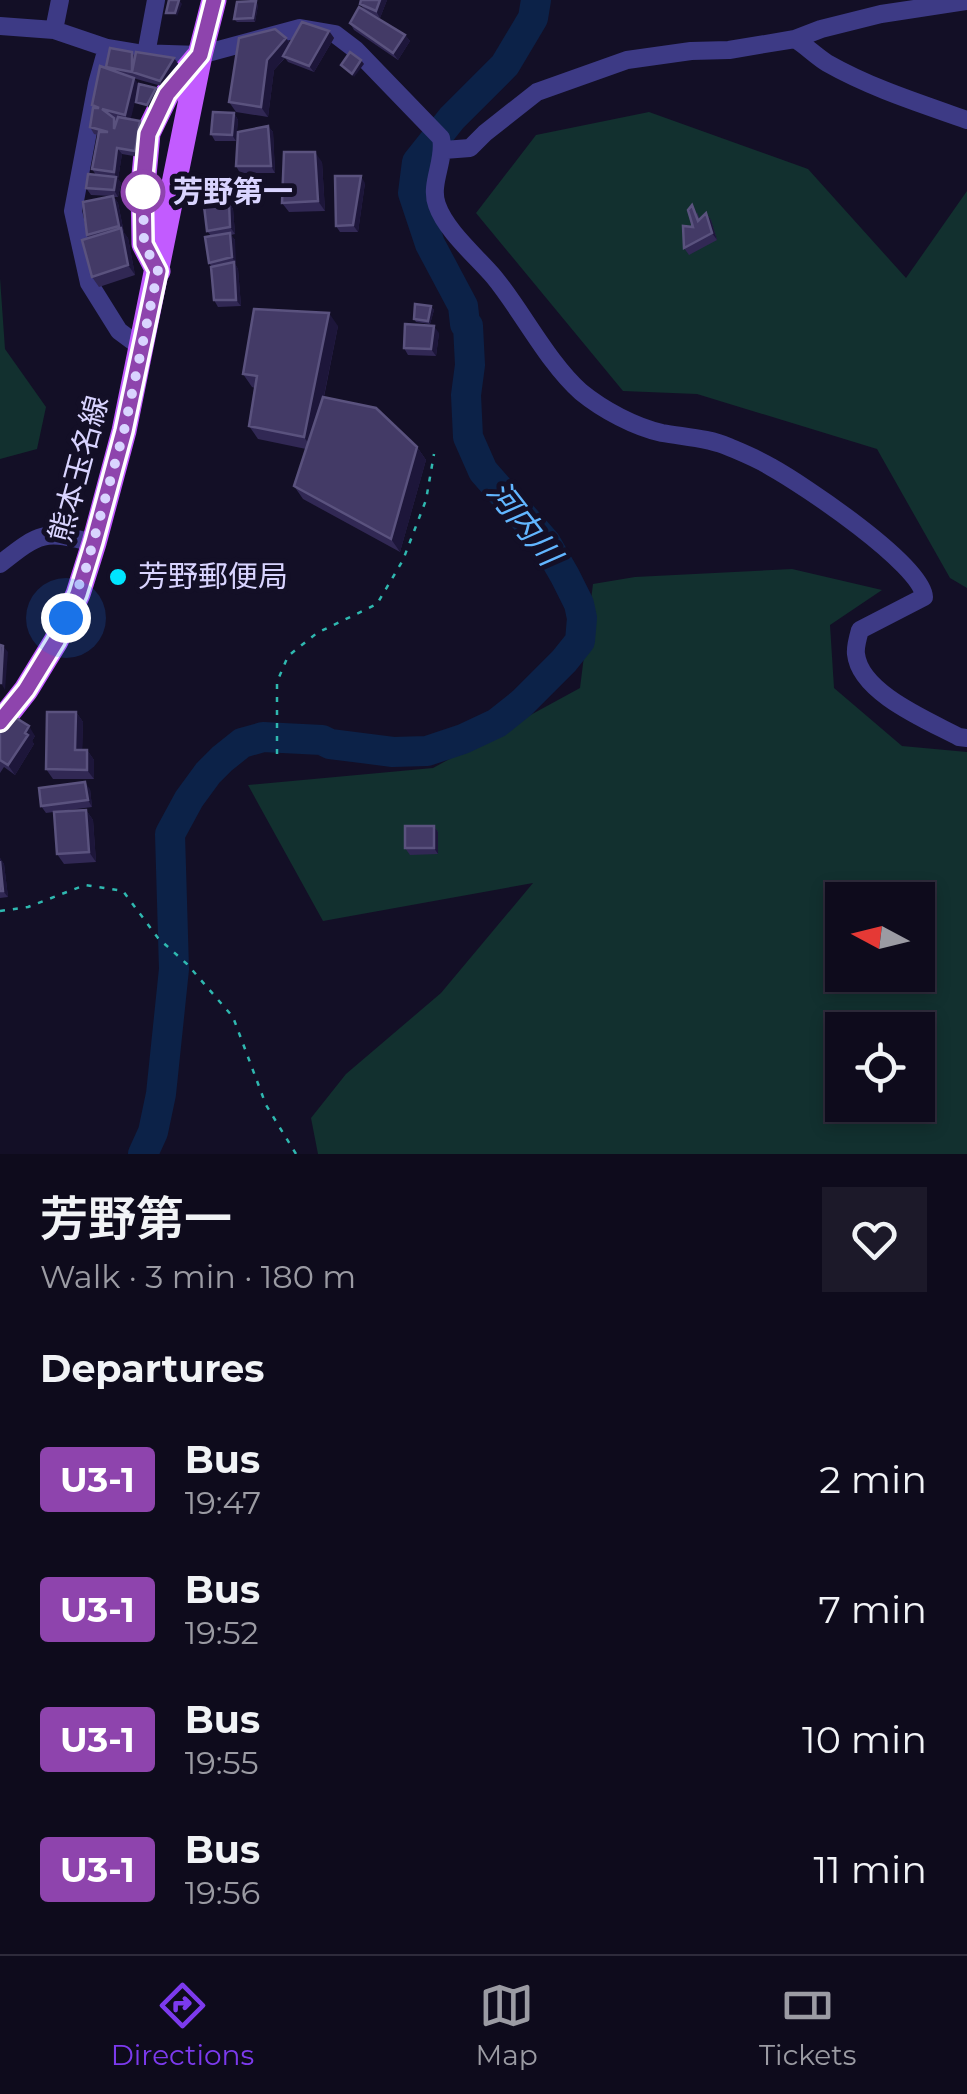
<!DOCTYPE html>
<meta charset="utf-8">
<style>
body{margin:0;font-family:Montserrat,"Noto Sans JP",sans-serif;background:#1c1929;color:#f1f3f6;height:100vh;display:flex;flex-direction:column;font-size:38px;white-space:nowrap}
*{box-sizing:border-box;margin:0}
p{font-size:32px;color:#9b9ba3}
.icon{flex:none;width:55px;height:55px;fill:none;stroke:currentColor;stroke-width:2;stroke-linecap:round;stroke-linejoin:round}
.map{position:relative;height:1154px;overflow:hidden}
.details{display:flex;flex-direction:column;background:#0e0b1c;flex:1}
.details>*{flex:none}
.badge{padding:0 20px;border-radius:8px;font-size:35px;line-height:65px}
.needle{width:65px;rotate:277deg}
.controls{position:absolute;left:825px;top:882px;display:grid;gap:20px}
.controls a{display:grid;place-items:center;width:110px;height:110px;border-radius:0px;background:#0e0b1c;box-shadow:0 5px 15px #0003,0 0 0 2px #2e2b3b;font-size:50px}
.you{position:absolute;width:50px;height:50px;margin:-25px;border:8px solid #fff;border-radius:50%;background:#1a73e8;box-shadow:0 0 0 15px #1a73e833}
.map>.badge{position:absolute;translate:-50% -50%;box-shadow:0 0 0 5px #fff}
h2{padding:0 40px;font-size:38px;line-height:90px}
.round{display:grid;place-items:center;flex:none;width:105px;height:105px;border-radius:0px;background:#1c1929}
.headline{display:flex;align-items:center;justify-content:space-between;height:170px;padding:0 40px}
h1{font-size:48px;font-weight:600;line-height:75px}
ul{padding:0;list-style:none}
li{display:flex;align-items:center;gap:30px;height:130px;padding:0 40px}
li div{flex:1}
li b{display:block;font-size:38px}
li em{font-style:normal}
li .badge{min-width:110px;font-weight:700;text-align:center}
.tab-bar{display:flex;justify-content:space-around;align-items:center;height:140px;border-top:2px solid #2e2b3b;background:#0e0b1c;font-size:28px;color:#9b9ba3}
.tab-bar a{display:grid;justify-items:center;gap:5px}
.tab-bar .on{color:#7c3aed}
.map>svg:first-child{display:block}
.green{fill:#12302f;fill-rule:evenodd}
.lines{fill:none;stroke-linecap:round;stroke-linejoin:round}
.river{stroke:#0c2248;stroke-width:30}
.path{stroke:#2fb8b0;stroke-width:2.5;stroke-dasharray:5 8;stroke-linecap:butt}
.street{stroke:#3d3a85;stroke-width:18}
.primary{stroke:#c25bff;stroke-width:25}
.wall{fill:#312854}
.shaded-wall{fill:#1d163a}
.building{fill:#433a66;stroke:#5a527e;stroke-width:2.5}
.line-casing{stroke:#fff;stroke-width:22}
.line{stroke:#8e44ad;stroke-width:15}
.walk{stroke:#d9d4ff;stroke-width:10;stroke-dasharray:0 18}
.stop-dot{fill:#fff;stroke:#8e44ad;stroke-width:5}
.poi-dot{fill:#00e5ff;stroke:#130f26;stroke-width:4}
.labels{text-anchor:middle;stroke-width:10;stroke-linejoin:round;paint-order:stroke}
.stop-label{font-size:30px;font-weight:bold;fill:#d9d4ff;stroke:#130f26;text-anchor:start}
.street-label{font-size:30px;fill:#d9d4ff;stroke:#130f26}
.poi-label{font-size:30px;fill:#d9d4ff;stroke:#130f26;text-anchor:start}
.water-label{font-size:32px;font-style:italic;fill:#62b6ff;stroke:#130f26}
</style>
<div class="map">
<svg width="967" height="1154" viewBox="0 0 967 1154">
<rect width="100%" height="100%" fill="#130f26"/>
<path class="green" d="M 649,112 L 808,169 L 906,278 L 967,191 L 967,588 L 950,578 L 877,449 L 697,394 L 623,391 L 476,213 L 536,135 Z
M 0,278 L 5,349 L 46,407 L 37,449 L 0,459 Z
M 792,569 L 882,590 L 830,625 L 834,688 L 902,746 L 967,752 L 967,1154 L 318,1154 L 311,1118 L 346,1074 L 441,993 L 533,883 L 323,921 L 248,785 L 433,768 L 580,688 L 593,584 L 635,577 ZM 842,900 L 918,900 L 918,975 L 842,975 ZM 842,1030 L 918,1030 L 918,1105 L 842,1105 Z"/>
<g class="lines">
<path class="river" d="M 143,1154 L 153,1132 L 161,1094 L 174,969 L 170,834 L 189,799 L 208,773 L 222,759 L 242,743 L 263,737 L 322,740 L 330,744 L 393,752 L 427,751 L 463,739 L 497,723 L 522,703 L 564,661 L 580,641 L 582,618 L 579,604 L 565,576 L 546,543 L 483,471 L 468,437 L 466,395 L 470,365 L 468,326 L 465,324 L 463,306 L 430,244 L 413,193 L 417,162 L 452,118 L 505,65 L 533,18 L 536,0"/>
<path class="path" d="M 277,754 L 277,682 L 288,656 L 317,633 L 377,604 L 403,560 L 426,500 L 434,454
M 0,911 L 28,907 L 85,885 L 123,891 L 158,938 L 187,964 L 233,1017 L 266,1105 L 296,1154"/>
<path class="street" d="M 60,0 L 54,30 L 107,48 L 137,53 L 200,55 L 300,28 L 335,34 L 356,50 L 441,138 C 446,160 429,184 437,205 C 446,231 476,256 494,277 C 522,311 548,363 581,392 C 603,410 635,427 662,433 C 684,437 709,438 729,447 C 743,453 758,459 771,467 C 802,484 923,565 924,597 L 860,630 C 858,637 855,647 856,654 C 860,693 929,721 959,737 L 967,738
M 0,26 L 54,30
M 795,39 C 806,46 816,56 827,63 C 871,88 919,103 967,120
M 107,48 L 97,84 L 73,211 L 89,283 L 119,331 L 142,348
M 146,54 L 156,0
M 444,150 L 470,148 L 485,133 L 537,92 L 627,60 L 691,51 L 729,50 L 795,39 L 821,29 L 881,14 L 967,1
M 0,564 C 40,532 44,530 94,543"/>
<path class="primary" d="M 158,271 L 144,244 L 143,186 L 148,133 L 167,94 L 197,58
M 0,723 L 26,690 L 56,641 L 78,594 L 94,543 L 124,431 L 200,55 L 214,0"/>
</g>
<path class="wall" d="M 387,0 L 380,18 L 365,11 L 405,35 L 410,41 L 398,60 L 354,30 L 350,23 L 365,11 L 360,4 Z
M 258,5 L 255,22 L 237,22 L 234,19 Z
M 329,31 L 334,38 L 314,72 L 288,62 L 285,58 L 274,70 L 268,117 L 236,112 L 229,102 L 286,38 L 290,43 Z
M 132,52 L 135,57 L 174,58 L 179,65 L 165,87 L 133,78 L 139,85 L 130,119 L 145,127 L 139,157 L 122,154 L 118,179 L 121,183 L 118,197 L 114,197 L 118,203 L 124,233 L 128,238 L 135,275 L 99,287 L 92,277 L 88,238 L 87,235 L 111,196 L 91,195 L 86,188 L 96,175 L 92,169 L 98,135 L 94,134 L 90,127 L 94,108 L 92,105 L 106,68 Z
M 234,113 L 238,120 L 236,141 L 215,141 L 211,134 Z
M 268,126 L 273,132 L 275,173 L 240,173 L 236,166 Z
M 322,162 L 325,211 L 289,212 L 282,203 Z
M 365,183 L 358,232 L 340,232 L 336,226 Z
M 229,202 L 233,209 L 235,234 L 231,235 L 235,240 L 235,264 L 238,269 L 241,306 L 218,307 L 214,300 L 212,267 L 209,263 L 211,236 L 207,231 Z
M 697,212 L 700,220 L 706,213 L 711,220 L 717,240 L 689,255 L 684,248 L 693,227 Z
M 431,306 L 434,310 L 430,324 L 416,322 L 414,319 Z
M 338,326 L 324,397 L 417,447 L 426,460 L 400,552 L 303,499 L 294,486 L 306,449 L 258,439 L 249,426 L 255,388 L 252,387 L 243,374 Z
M 439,333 L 436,356 L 408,355 L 404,348 Z
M 76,712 L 83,722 L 82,750 L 87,750 L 94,760 L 94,779 L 53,779 L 46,769 Z
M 0,724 L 35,736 L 32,741 L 34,744 L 15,775 L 4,767 L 0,773 Z
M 90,789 L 92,807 L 46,813 L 41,806 Z
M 86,810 L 93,820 L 96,862 L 64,864 L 57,854 Z
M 434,826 L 438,832 L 438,854 L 410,855 L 405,848 Z
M 0,858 L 4,864 L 8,897 L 0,898 Z"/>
<path class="shaded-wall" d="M 179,0 L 182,4 L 177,16 L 175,13 Z
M 380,0 L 387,0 L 380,18 L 376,11 Z
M 256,1 L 258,5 L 255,22 L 253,18 Z
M 329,31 L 334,38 L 314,72 L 309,66 Z
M 405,35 L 410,41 L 398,60 L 393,53 Z
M 286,38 L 293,48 L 274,70 L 268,117 L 261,107 L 267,60 Z
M 174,58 L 179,65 L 165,87 L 160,81 Z
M 361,60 L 364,64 L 354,77 L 352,74 Z
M 134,78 L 139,85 L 130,122 L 125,115 Z
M 156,88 L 159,91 L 149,109 L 147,105 Z
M 234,113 L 238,120 L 236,141 L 232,135 Z
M 140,121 L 145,127 L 139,157 L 135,151 Z
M 268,126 L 273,132 L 275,173 L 271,166 Z
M 117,148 L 122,154 L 118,179 L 121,183 L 118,197 L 114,190 L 116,177 L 114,172 Z
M 315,152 L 322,162 L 325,211 L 318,201 Z
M 361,176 L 365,183 L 358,232 L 353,225 Z
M 113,196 L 118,203 L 124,233 L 119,226 Z
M 229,202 L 233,209 L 235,234 L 230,227 Z
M 706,213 L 711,220 L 717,240 L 712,233 Z
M 121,228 L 128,238 L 135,275 L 128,265 Z
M 230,233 L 235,240 L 236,264 L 232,257 Z
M 234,262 L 238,269 L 241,306 L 236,300 Z
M 431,306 L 434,310 L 430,324 L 428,321 Z
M 329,313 L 338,326 L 313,450 L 304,437 Z
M 434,326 L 439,333 L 436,356 L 431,349 Z
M 417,447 L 426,460 L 400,552 L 391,539 Z
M 3,646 L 8,652 L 5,690 L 1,683 Z
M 76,712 L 83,722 L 82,760 L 75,750 Z
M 29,726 L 35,736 L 32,741 L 34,744 L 15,775 L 8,765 Z
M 87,750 L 94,760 L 94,779 L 87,770 Z
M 85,782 L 90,789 L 92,807 L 88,800 Z
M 86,810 L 93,820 L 96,862 L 89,852 Z
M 434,826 L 438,832 L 438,854 L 434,848 Z
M 0,858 L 4,864 L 8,897 L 3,891 Z"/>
<path class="building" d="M 169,0 L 179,0 L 175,13 L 166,13 Z
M 361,0 L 380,0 L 376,11 L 360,4 Z
M 256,1 L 253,18 L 234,19 L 237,2 Z
M 359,7 L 405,35 L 393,53 L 350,23 Z
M 302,22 L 329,31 L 309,66 L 283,56 Z
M 275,29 L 286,38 L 267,60 L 261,107 L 229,102 L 239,38 Z
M 110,48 L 132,52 L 132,72 L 106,67 Z
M 136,52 L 174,58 L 160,81 L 132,72 Z
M 350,52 L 361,60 L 352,74 L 341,65 Z
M 100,66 L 134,78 L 125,115 L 102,109 L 114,118 L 114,129 L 118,117 L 140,121 L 135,151 L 117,148 L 114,172 L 92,169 L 99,132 L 108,132 L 90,127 L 93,108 L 99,108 L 92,105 Z
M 139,84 L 156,88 L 147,105 L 136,102 Z
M 213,112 L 234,113 L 232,135 L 211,134 Z
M 268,126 L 271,166 L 236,166 L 238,132 Z
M 284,152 L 315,152 L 318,201 L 282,203 Z
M 88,174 L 116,177 L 114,190 L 86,188 Z
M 335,176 L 361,176 L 353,225 L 336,226 Z
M 113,196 L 119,226 L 87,235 L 83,202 Z
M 229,202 L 230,227 L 207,231 L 204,206 Z
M 692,205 L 698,221 L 706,213 L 712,233 L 684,248 L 683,226 L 693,227 L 688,210 Z
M 121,228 L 128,265 L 92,277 L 82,240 Z
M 230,233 L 232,257 L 209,263 L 205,237 Z
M 234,262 L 236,300 L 214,300 L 211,267 Z
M 415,304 L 431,306 L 428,321 L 414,319 Z
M 254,309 L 329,313 L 304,437 L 249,426 L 257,376 L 243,374 Z
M 405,324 L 434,326 L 431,349 L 404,348 Z
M 323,397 L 376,408 L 417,447 L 391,539 L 294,486 Z
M 0,645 L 3,646 L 1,683 L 0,683 Z
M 47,712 L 76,712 L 75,750 L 87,750 L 87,770 L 46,769 Z
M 8,713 L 29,726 L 25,733 L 28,735 L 8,765 L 0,760 L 0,724 Z
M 85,782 L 88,800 L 41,806 L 39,788 Z
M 86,810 L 89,852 L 57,854 L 54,812 Z
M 405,826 L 434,826 L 434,848 L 405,848 Z
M 0,861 L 3,891 L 0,891 Z"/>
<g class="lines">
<g class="line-casing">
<path id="line" d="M 0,722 L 26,690 L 56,641 L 78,594 L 94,542 L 124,431 L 158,271 L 144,244 L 143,186 L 148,134 L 167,94 L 200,55 L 214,0"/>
</g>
<use href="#line" class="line"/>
<path class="walk" d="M 66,618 L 86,568 L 124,431 L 158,271 L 144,244 L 143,186 L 143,192"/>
</g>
<circle class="stop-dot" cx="143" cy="192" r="20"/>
<circle class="poi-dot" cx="118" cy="577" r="10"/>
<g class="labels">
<g class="stop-label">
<text x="173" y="202">芳野第一</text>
</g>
<g class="street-label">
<text transform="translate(79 469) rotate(-75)" y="10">熊本玉名線</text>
</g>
<g class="poi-label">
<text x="138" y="587">芳野郵便局</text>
</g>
<g class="water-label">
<text transform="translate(524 523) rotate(52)" y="11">河内川</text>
</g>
</g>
</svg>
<div class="controls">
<a><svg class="needle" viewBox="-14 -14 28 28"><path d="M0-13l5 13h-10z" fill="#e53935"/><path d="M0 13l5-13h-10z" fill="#9b9ba3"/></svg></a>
<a><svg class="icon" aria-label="locate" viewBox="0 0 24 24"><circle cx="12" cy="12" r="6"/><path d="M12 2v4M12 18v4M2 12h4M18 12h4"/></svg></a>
</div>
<div class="you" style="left:66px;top:618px"></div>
</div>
<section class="details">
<div class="headline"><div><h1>芳野第一</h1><p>Walk · 3 min · 180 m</p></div><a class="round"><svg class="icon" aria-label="heart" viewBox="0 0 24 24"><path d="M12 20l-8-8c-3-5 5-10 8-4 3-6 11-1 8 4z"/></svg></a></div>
<h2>Departures</h2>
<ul>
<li><span class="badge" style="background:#8e44ad;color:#fff">U3-1</span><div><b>Bus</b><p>19:47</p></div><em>2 min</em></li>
<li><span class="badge" style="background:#8e44ad;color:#fff">U3-1</span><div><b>Bus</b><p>19:52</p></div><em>7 min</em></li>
<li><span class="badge" style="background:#8e44ad;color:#fff">U3-1</span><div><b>Bus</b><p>19:55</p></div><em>10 min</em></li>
<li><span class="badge" style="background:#8e44ad;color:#fff">U3-1</span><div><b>Bus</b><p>19:56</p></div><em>11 min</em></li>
</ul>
</section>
<nav class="tab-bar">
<a class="on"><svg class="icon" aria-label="directions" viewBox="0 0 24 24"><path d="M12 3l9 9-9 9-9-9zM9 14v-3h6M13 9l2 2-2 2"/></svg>Directions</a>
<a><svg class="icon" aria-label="map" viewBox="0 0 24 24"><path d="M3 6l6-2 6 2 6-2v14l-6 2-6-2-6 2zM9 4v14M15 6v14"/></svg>Map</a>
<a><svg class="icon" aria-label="tickets" viewBox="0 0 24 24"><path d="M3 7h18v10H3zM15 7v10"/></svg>Tickets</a>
</nav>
